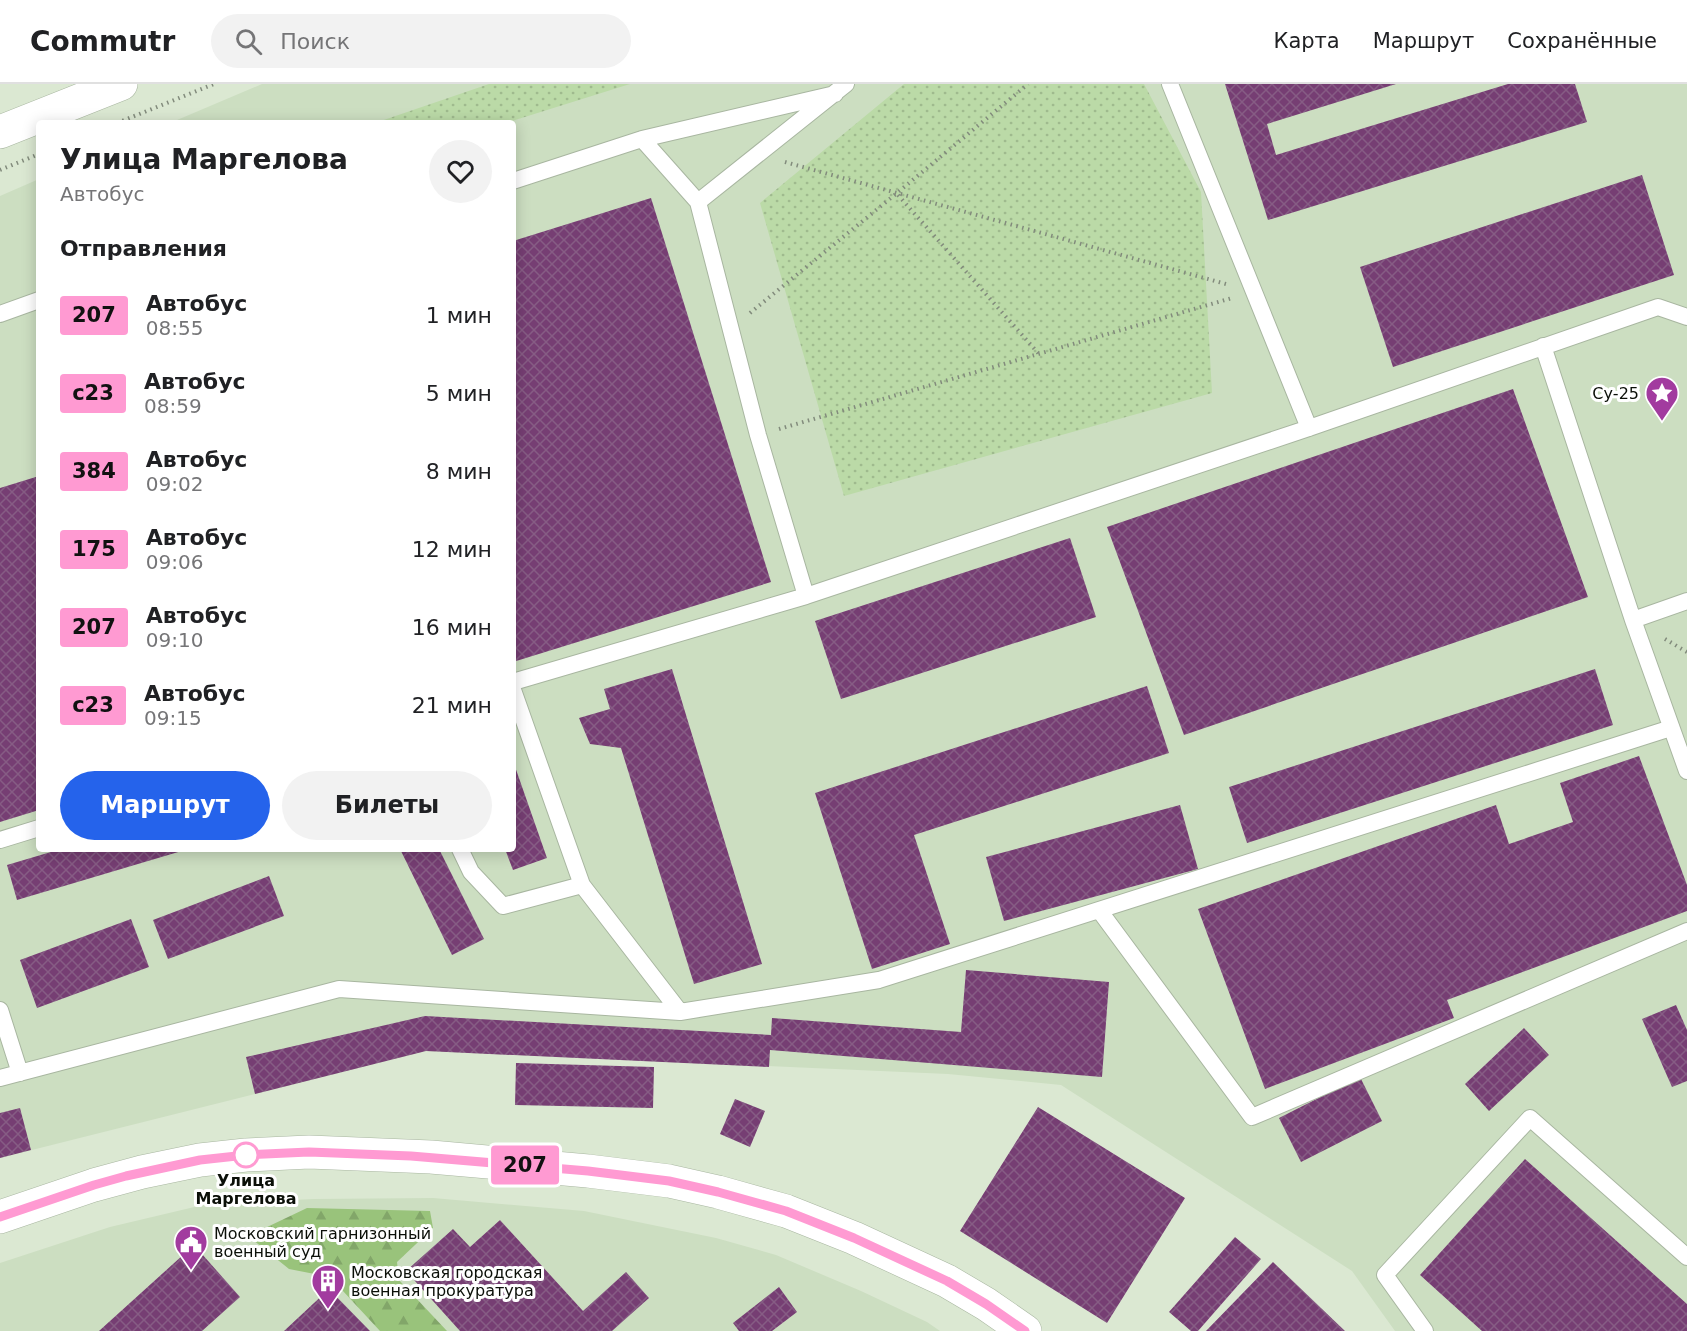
<!DOCTYPE html>
<html lang="ru">
<meta charset="utf-8">
<style>
body{margin:0;font-family:"DejaVu Sans",sans-serif;background:#f2f2f2;color:#202124;height:100vh;display:flex;flex-direction:column;font-size:22px;white-space:nowrap}
*{box-sizing:border-box;margin:0}
p{font-size:20px;color:#757577}
.icon{flex:none;width:33px;height:33px;fill:none;stroke:currentColor;stroke-width:2;stroke-linecap:round;stroke-linejoin:round}
.map{position:relative;flex:1;overflow:hidden}
.details{position:absolute;left:36px;top:36px;width:480px;height:732px;display:flex;flex-direction:column;background:#fff;border-radius:6px;box-shadow:0 3px 15px #0003}
.details>*{flex:none}
.badge{padding:0 12px;border-radius:4px;font-size:21px;line-height:39px}
.map>.badge{position:absolute;translate:-50% -50%;box-shadow:0 0 0 3px #fff}
h2{padding:0 24px;font-size:22px;line-height:54px}
.round{display:grid;place-items:center;flex:none;width:63px;height:63px;border-radius:32px;background:#f2f2f2}
.overview{display:flex;align-items:center;justify-content:space-between;height:102px;padding:0 24px}
h1{font-size:28px;font-weight:600;line-height:45px}
.action{display:flex;gap:12px;margin-top:auto;padding:12px 24px}
.action a{flex:1;height:69px;border-radius:36px;background:#2563eb;color:#fff;font-size:24px;font-weight:600;line-height:69px;text-align:center}
.action a+a{background:#f2f2f2;color:#202124}
ul{padding:0;list-style:none}
li{display:flex;align-items:center;gap:18px;height:78px;padding:0 24px}
li div{flex:1}
li b{display:block;font-size:22px}
li em{font-style:normal}
li .badge{min-width:66px;font-weight:700;text-align:center}
header{display:flex;align-items:center;gap:36px;box-sizing:border-box;height:84px;padding:0 30px;background:#fff;border-bottom:2px solid #e0e0e0}
header strong{font-size:28px}
nav{display:flex;gap:33px;margin-inline-start:auto;font-size:21px}
.search{width:420px;height:54px;background:#f2f2f2;display:flex;align-items:center;gap:15px;box-sizing:border-box;padding:0 21px;border-radius:33px;color:#757577;font-size:22px}
.map>svg:first-child{display:block}
.built{fill:#ccdec1}
.forest{fill:url(#forest-firs)}
.park{fill:url(#park-dots)}
.building{fill:url(#building-cross-hatch)}
.lines{fill:none;stroke-linecap:round;stroke-linejoin:round}
.service-casing{stroke:#a8b6a0;stroke-width:18}
.tertiary-casing{stroke:#a8b6a0;stroke-width:34}
.path{stroke:#828b7c;stroke-width:4;stroke-dasharray:1.5 4.5;stroke-linecap:butt}
.service{stroke:#fff;stroke-width:16}
.tertiary{stroke:#fff;stroke-width:33}
.line-casing{stroke:#fff;stroke-width:14}
.line{stroke:#ff9ad2;stroke-width:9}
.stop-dot{fill:#fff;stroke:#ff9ad2;stroke-width:3}
.labels{text-anchor:middle;stroke-width:6;stroke-linejoin:round;paint-order:stroke}
.poi-label{font-size:16px;fill:#0b0f08;stroke:#fff;text-anchor:start}
.stop-label{font-size:16px;font-weight:bold;fill:#0b0f08;stroke:#fff}
</style>
<header>
<strong>Commutr</strong>
<div class="search"><svg class="icon" aria-label="search" viewBox="0 0 24 24"><circle cx="10" cy="10" r="6"/><path d="M15 15l6 6"/></svg>Поиск</div>
<nav><a>Карта</a><a>Маршрут</a><a>Сохранённые</a></nav>
</header>
<div class="map">
<svg width="1687" height="1247" viewBox="0 0 1687 1247">
<defs>
<pattern id="forest-firs" width="22" height="20" patternUnits="userSpaceOnUse" patternTransform="scale(1.5)"><rect width="22" height="20" fill="#99c37b"/><path d="M5 1l3.5 6h-7zM16 11l3.5 6h-7z" fill="#82a669"/></pattern>
<pattern id="park-dots" width="8" height="8" patternUnits="userSpaceOnUse" patternTransform="scale(1.5)"><rect width="8" height="8" fill="#bbdaa7"/><path d="M2 2h.1M6 6h.1" fill="none" stroke="#9fba8e" stroke-width="1.8" stroke-linecap="round"/></pattern>
<pattern id="building-cross-hatch" width="8" height="8" patternUnits="userSpaceOnUse" patternTransform="scale(1.5)"><rect width="8" height="8" fill="#763e73"/><path d="M0 0l8 8M0 8l8-8" fill="none" stroke="#865c84"/></pattern>
</defs>
<rect width="100%" height="100%" fill="#dbe8d2"/>
<path class="built" d="M 262,0 L 1687,0 L 1687,1247 L 1395,1247 L 1352,1187 L 1061,1001 L 948,990 L 426,967 L 0,1074 L 0,112 L 39,95 L 39,765 L 513,765 L 513,39 L 170,39 Z
M 433,1114 L 584,1127 L 716,1154 L 776,1171 L 861,1207 L 927,1238 L 940,1247 L 0,1247 L 0,1179 L 110,1143 L 207,1120 L 314,1115 Z"/>
<path class="forest" d="M 307,1124 L 430,1127 L 433,1144 L 397,1178 L 399,1196 L 447,1247 L 380,1247 L 330,1193 L 289,1185 L 248,1152 Z"/>
<path class="park" d="M 489,0 L 630,0 L 506,39 L 375,39 Z
M 904,0 L 1144,0 L 1201,108 L 1212,309 L 844,412 L 760,119 Z"/>
<path class="building" d="M 1225,0 L 1396,0 L 1267,40 L 1276,71 L 1508,0 L 1575,0 L 1587,38 L 1268,136 Z
M 1642,91 L 1674,191 L 1393,283 L 1360,183 Z
M 651,114 L 771,498 L 513,578 L 513,157 Z
M 1513,305 L 1588,513 L 1184,651 L 1107,443 Z
M 39,392 L 39,726 L 0,738 L 0,404 Z
M 1070,454 L 1096,533 L 841,615 L 815,537 Z
M 672,585 L 762,880 L 694,900 L 621,664 L 590,660 L 579,634 L 610,625 L 604,605 Z
M 1595,585 L 1613,641 L 1247,759 L 1229,703 Z
M 1147,602 L 1169,669 L 914,751 L 950,860 L 872,885 L 815,709 Z
M 1639,672 L 1687,801 L 1687,827 L 1447,916 L 1454,934 L 1265,1005 L 1198,825 L 1496,721 L 1509,760 L 1573,738 L 1560,699 Z
M 513,677 L 547,774 L 513,786 L 505,765 L 513,765 Z
M 1180,721 L 1198,785 L 1004,837 L 986,773 Z
M 61,765 L 185,765 L 185,766 L 17,816 L 7,781 Z
M 400,765 L 439,765 L 484,855 L 452,871 Z
M 269,792 L 284,832 L 168,875 L 153,836 Z
M 131,835 L 149,883 L 37,924 L 20,876 Z
M 966,886 L 1109,898 L 1102,993 L 770,966 L 769,983 L 426,967 L 255,1010 L 246,973 L 425,932 L 771,951 L 772,934 L 961,948 Z
M 1676,921 L 1687,946 L 1687,997 L 1672,1003 L 1642,935 Z
M 1524,944 L 1549,971 L 1489,1027 L 1465,1000 Z
M 516,979 L 654,983 L 653,1024 L 515,1021 Z
M 1360,993 L 1382,1037 L 1301,1078 L 1279,1034 Z
M 735,1015 L 765,1027 L 750,1063 L 720,1050 Z
M 1038,1023 L 1185,1114 L 1107,1239 L 960,1147 Z
M 20,1024 L 31,1066 L 0,1074 L 0,1029 Z
M 1525,1075 L 1687,1220 L 1687,1247 L 1482,1247 L 1420,1191 Z
M 500,1136 L 583,1227 L 626,1188 L 649,1214 L 612,1247 L 460,1247 L 406,1187 L 453,1145 L 470,1163 Z
M 1235,1153 L 1261,1175 L 1198,1247 L 1191,1247 L 1169,1228 Z
M 194,1161 L 240,1213 L 202,1247 L 99,1247 Z
M 1273,1178 L 1345,1247 L 1206,1247 Z
M 779,1203 L 797,1228 L 772,1247 L 739,1247 L 733,1239 Z
M 329,1205 L 370,1247 L 284,1247 Z"/>
<g class="lines">
<g class="service-casing">
<path id="service" d="M 1170,0 L 1309,344
M 513,97 L 642,55 L 835,10
M 698,118 L 846,0
M 0,230 L 39,216
M 1543,262 L 1633,536 L 1687,687
M 806,512 L 1309,344 L 1658,223 L 1687,233
M 1633,536 L 1687,517
M 513,598 L 806,512 L 758,351 L 698,118 L 642,55
M 0,756 L 39,744
M 460,765 L 471,788 L 503,822 L 582,801 L 513,606
M 582,801 L 680,928
M 1099,826 L 1252,1033 L 1687,847
M 0,926 L 20,989
M 0,994 L 339,905 L 680,928 L 879,896 L 1671,644
M 1425,1247 L 1385,1191 L 1530,1034 L 1687,1173"/>
</g>
<g class="tertiary-casing">
<path id="tertiary" d="M 0,48 L 121,0
M 0,1133 L 94,1101 L 142,1088 L 200,1076 L 246,1071 L 309,1068 L 431,1073 L 588,1087 L 669,1097 L 718,1108 L 786,1127 L 854,1154 L 947,1197 L 986,1220 L 1025,1247"/>
</g>
<path class="path" d="M 117,39 L 214,0
M 785,78 L 1226,200
M 0,86 L 39,70
M 898,111 L 1039,270
M 750,229 L 897,109 L 1028,0
M 779,345 L 1232,214
M 1665,555 L 1687,568"/>
<use href="#service" class="service"/>
<use href="#tertiary" class="tertiary"/>
</g>
<g class="lines">
<g class="line-casing">
<path id="line" d="M 0,1133 L 94,1101 L 126,1092 L 200,1076 L 246,1071 L 309,1068 L 411,1072 L 588,1087 L 669,1097 L 718,1108 L 786,1127 L 854,1154 L 947,1197 L 986,1220 L 1025,1247"/>
</g>
<use href="#line" class="line"/>
</g>
<defs>
<g id="sight-pin" transform="scale(1.725)"><path d="M0 17L-7.5 6A9.5 9.5 0 1 1 7.5 6Z" fill="#a23b9f" stroke="#fff"/><path d="M0-6L1.8-2.2L6-1.7L2.9 1.2L3.7 5.4L0 3.3L-3.7 5.4L-2.9 1.2L-6-1.7L-1.8-2.2Z" fill="#fff"/></g>
<g id="civic-pin" transform="scale(1.725)"><path d="M0 17L-7.5 6A9.5 9.5 0 1 1 7.5 6Z" fill="#a23b9f" stroke="#fff"/><path d="M-.6-6.5H3V-4.5H.6V-3L4-1V1h2V6H-6V1h2V-1L-.6-3ZM-1.2 2.5V6h2.4V2.5Z" fill="#fff"/></g>
<g id="building-pin" transform="scale(1.725)"><path d="M0 17L-7.5 6A9.5 9.5 0 1 1 7.5 6Z" fill="#a23b9f" stroke="#fff"/><path d="M-4-6H4V6H1V3H-1V6H-4ZM-2.5-4.3h1.7v1.8h-1.7ZM.8-4.3h1.7v1.8H.8ZM-2.5-1h1.7V.8h-1.7ZM.8-1h1.7V.8H.8Z" fill="#fff"/></g>
</defs>
<g fill-rule="evenodd">
<use href="#sight-pin" x="1662" y="309"/>
<use href="#civic-pin" x="191" y="1158"/>
<use href="#building-pin" x="328" y="1197"/>
</g>
<circle class="stop-dot" cx="246" cy="1071" r="12"/>
<g class="labels">
<g class="poi-label">
<text x="1639" y="315" text-anchor="end">Су-25</text>
<text x="214" y="1155">Московский гарнизонный<tspan x="214" dy="18">военный суд</tspan></text>
<text x="351" y="1194">Московская городская<tspan x="351" dy="18">военная прокуратура</tspan></text>
</g>
<g class="stop-label">
<text x="246" y="1102">Улица<tspan x="246" dy="18">Маргелова</tspan></text>
</g>
</g>
</svg>
<b class="badge" style="left:525px;top:1081px;background:#ff9ad2;color:#111">207</b>
<section class="details">
<div class="overview"><div><h1>Улица Маргелова</h1><p>Автобус</p></div><a class="round"><svg class="icon" aria-label="heart" viewBox="0 0 24 24"><path d="M12 20l-8-8c-3-5 5-10 8-4 3-6 11-1 8 4z"/></svg></a></div>
<h2>Отправления</h2>
<ul>
<li><span class="badge" style="background:#ff9ad2;color:#111">207</span><div><b>Автобус</b><p>08:55</p></div><em>1 мин</em></li>
<li><span class="badge" style="background:#ff9ad2;color:#111">с23</span><div><b>Автобус</b><p>08:59</p></div><em>5 мин</em></li>
<li><span class="badge" style="background:#ff9ad2;color:#111">384</span><div><b>Автобус</b><p>09:02</p></div><em>8 мин</em></li>
<li><span class="badge" style="background:#ff9ad2;color:#111">175</span><div><b>Автобус</b><p>09:06</p></div><em>12 мин</em></li>
<li><span class="badge" style="background:#ff9ad2;color:#111">207</span><div><b>Автобус</b><p>09:10</p></div><em>16 мин</em></li>
<li><span class="badge" style="background:#ff9ad2;color:#111">с23</span><div><b>Автобус</b><p>09:15</p></div><em>21 мин</em></li>
</ul>
<div class="action"><a>Маршрут</a><a>Билеты</a></div>
</section>
</div>
